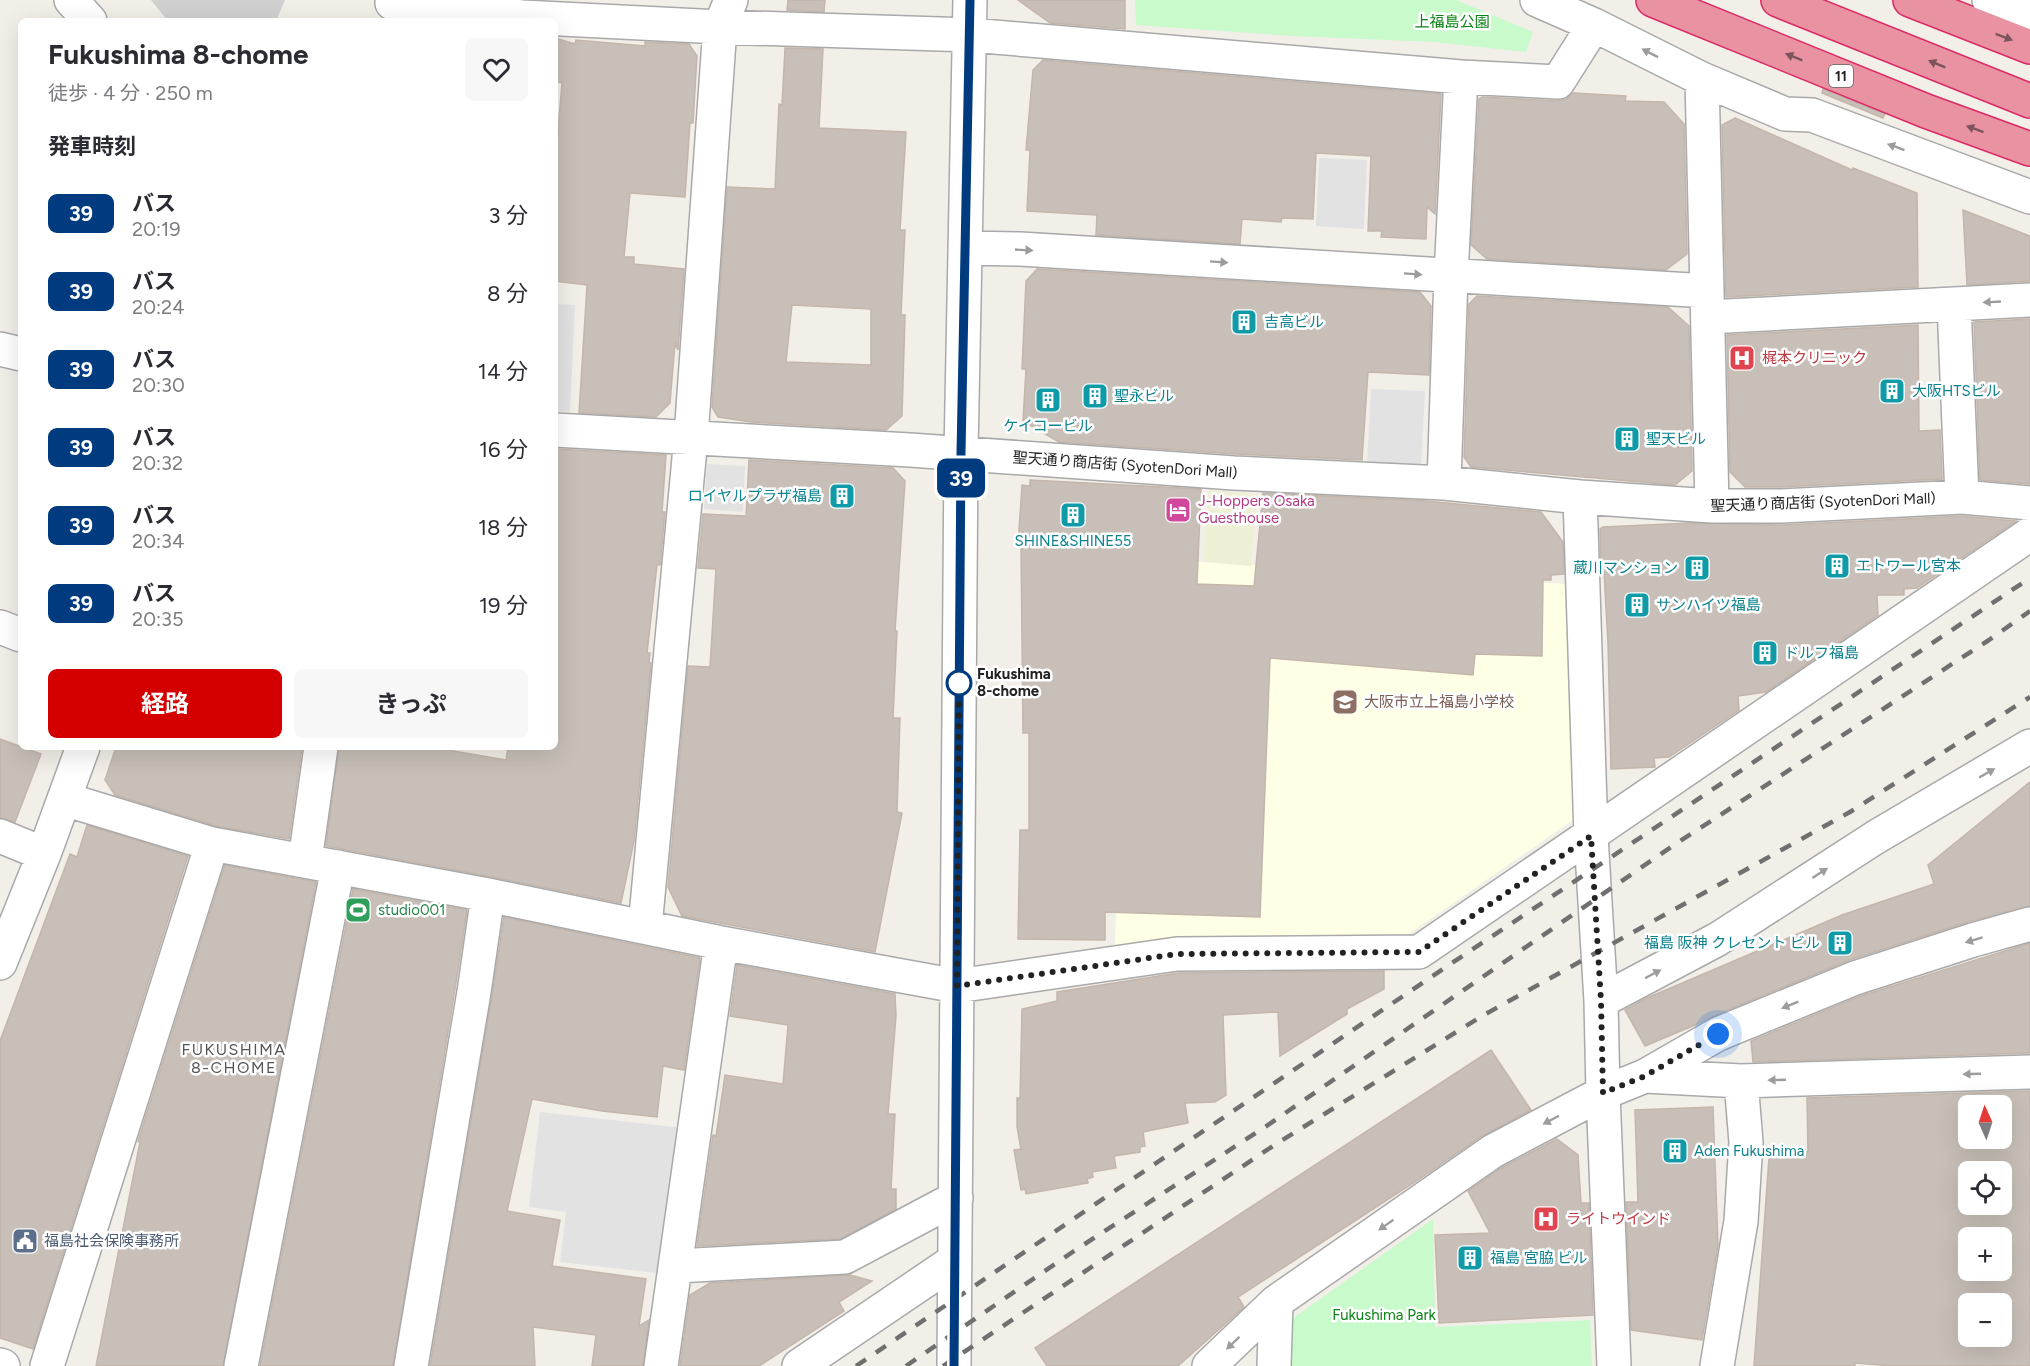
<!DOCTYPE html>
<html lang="ja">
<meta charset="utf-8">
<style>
body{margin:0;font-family:Figtree,"Noto Sans JP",sans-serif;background:#f7f7f7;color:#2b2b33;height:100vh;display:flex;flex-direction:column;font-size:22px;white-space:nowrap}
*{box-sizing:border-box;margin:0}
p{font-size:20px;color:#7c7c81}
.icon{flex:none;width:33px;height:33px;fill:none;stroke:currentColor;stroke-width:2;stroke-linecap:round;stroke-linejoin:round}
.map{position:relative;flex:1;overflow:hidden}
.details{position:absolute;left:18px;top:18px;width:540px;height:732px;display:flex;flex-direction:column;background:#fff;border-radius:9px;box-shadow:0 6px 24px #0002}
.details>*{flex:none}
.badge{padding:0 12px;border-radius:9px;font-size:21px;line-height:39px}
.needle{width:39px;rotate:357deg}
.tools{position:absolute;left:1958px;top:1095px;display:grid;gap:12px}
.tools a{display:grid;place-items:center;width:54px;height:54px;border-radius:9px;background:#fff;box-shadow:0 6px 24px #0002;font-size:30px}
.you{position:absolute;width:30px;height:30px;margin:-15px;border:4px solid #fff;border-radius:50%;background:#1a73e8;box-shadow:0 0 0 9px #1a73e833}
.map>.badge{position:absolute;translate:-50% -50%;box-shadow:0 0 0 3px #fff}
h2{padding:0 30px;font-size:22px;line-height:54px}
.round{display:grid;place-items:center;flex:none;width:63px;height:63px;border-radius:9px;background:#f7f7f7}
.head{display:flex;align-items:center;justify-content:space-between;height:102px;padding:0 30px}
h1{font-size:28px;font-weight:700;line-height:45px}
.primary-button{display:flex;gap:12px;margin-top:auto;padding:12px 30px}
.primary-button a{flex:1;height:69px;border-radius:9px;background:#d40000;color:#fff;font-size:24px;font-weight:700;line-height:69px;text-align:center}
.primary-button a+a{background:#f7f7f7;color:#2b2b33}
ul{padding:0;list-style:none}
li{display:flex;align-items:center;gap:18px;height:78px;padding:0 30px}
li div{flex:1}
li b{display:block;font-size:22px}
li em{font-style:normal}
li .badge{min-width:66px;font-weight:700;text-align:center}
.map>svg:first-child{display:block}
.education{fill:#ffffe5}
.religious{fill:#d0d0d0}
.farmland{fill:#eef0d5}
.park{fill:#c8facc}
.parking{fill:#e2e2e2}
.building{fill:#c7bfb8;stroke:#c4b6ab;stroke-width:1.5;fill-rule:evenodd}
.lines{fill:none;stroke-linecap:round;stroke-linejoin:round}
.minor-casing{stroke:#a9a9a9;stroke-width:36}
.highway-casing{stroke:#dc2a67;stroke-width:36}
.minor{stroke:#fff;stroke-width:33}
.highway{stroke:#e892a2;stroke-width:33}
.rail{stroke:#707070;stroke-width:4.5;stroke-dasharray:12 12;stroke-linecap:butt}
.oneway{fill:#7b545c}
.oneway2{fill:#9c9c9c}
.line-casing{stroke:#fff;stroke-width:14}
.line{stroke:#003b80;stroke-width:9}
.walk{stroke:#222;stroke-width:6;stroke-dasharray:0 10.8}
.stop-dot{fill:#fff;stroke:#003b80;stroke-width:3}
.labels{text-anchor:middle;stroke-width:5;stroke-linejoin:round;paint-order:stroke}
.shield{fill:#fff;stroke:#646464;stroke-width:1.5}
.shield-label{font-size:14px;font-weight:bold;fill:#222}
.park-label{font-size:15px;fill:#0c8416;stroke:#fff}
.culture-label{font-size:15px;fill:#0d838f;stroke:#fff;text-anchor:start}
.health-label{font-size:15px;fill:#be3a42;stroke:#fff;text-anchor:start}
.street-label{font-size:15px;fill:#222;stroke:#fff}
.hotel-label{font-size:15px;fill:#b23c85;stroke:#fff;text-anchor:start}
.stop-label{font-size:15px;font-weight:bold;fill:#222;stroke:#fff;text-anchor:start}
.education-label{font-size:15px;fill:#785e54;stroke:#fff;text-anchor:start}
.leisure-label{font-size:15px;fill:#27864d;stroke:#fff;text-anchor:start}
.service-label{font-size:15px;fill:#4e5e75;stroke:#fff;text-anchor:start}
.neighbourhood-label{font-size:16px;letter-spacing:1.5px;fill:#555;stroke:#fff}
</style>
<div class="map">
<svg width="2030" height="1366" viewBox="0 0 2030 1366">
<rect width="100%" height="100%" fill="#f2efe9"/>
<path class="education" d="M 1126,557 L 1565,584 L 1573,820 L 1407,935 L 1175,939 L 1115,949 Z"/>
<path class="religious" d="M 151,0 L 285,0 L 276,21 L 168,21 Z"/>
<path class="farmland" d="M 1209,490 L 1257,494 L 1251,566 L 1203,562 Z"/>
<path class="park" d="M 1135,0 L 1456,0 L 1533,32 L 1526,52 L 1434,42 L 1293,36 L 1136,25 Z
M 1433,1219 L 1435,1327 L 1590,1320 L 1592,1366 L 1289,1366 L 1289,1321 Z"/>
<path class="parking" d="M 1319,158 L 1367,160 L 1364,229 L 1316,226 Z
M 555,304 L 575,305 L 570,411 L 555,411 Z
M 1371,389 L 1425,391 L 1421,466 L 1367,463 Z
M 707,464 L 745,466 L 743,512 L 704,509 Z
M 540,1112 L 683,1128 L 666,1274 L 560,1262 L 566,1212 L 529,1207 Z"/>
<path class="building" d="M 788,0 L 825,0 L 824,12 L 787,10 Z
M 1018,0 L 1125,0 L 1125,29 L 1050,23 Z
M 555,38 L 575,44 L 576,40 L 645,46 L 645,42 L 689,44 L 697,56 L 693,123 L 690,123 L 685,197 L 630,193 L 624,257 L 634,257 L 634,264 L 684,269 L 678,350 L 675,343 L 670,403 L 656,417 L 579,413 L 587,285 L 555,281 L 555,169 L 562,83 L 555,81 Z
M 785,48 L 823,49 L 819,128 L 906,132 L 900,230 L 905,230 L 901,315 L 905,315 L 902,416 L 886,430 L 751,422 L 718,417 L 712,407 L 727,187 L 775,189 L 779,104 L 782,105 ZM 792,305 L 871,309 L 871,365 L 786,362 Z
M 1043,60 L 1441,94 L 1435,214 L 1427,207 L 1426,239 L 1381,237 L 1382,231 L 1368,231 L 1371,156 L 1316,153 L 1313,219 L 1282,218 L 1281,222 L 1242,219 L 1240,244 L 1096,235 L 1097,215 L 1027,211 L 1030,150 L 1026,150 L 1033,70 Z
M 1823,89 L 1885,114 L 1883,118 L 1822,93 Z
M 1573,93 L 1626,96 L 1625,101 L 1664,102 L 1684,124 L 1687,254 L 1666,270 L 1487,259 L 1471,245 L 1479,99 L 1482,97 L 1557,101 L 1566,99 Z
M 1735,118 L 1852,170 L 1853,168 L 1917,193 L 1918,287 L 1726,297 L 1722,125 Z
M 1963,210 L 2030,236 L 2030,281 L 1967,285 Z
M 1037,269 L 1420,292 L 1431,306 L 1429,375 L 1368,372 L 1362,460 L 1235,454 L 1059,442 L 1023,421 L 1026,369 L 1022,369 L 1026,281 Z
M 1477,296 L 1668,307 L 1689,326 L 1692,471 L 1675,485 L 1471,467 L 1464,457 L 1469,304 Z
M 2030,319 L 2030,484 L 1980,480 L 1974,322 Z
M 1918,325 L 1919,431 L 1940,430 L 1942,479 L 1781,487 L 1745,487 L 1730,472 L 1727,335 Z
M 555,449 L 666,455 L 662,512 L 665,512 L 660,565 L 657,565 L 647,653 L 650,653 L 649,662 L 651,663 L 634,841 L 621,903 L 492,877 L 326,846 L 339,747 L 430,747 L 506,760 L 508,747 L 555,747 Z
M 749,460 L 893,468 L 905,481 L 895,631 L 897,631 L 893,718 L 900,718 L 897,812 L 902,813 L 875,952 L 682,916 L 668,887 L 688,666 L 710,667 L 716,569 L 698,568 L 703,514 L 746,516 Z
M 1030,480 L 1201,489 L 1197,584 L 1254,586 L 1263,493 L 1426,501 L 1541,512 L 1563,542 L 1564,574 L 1551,575 L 1551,580 L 1543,580 L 1542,656 L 1475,654 L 1473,675 L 1270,658 L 1260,917 L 1105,912 L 1105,940 L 1018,939 L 1020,830 L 1029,830 L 1029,733 L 1023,733 L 1021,545 L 1018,545 L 1022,485 L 1030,486 Z
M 1962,516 L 2016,521 L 1917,588 L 1904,589 L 1904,595 L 1877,595 L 1878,615 L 1766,692 L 1738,696 L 1739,710 L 1669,757 L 1654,758 L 1655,767 L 1611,769 L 1608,644 L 1604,572 L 1601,572 L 1600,529 L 1603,527 L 1690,523 L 1782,525 Z
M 0,739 L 41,754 L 15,822 L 0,818 Z
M 116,747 L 302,747 L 289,839 L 216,826 L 115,795 L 105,780 Z
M 2030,782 L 2030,906 L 1968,922 L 1849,960 L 1711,1017 L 1695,1025 L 1645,1046 L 1625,1010 L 1647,998 L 1842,915 L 1934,884 L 1928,865 Z
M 87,825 L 188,856 L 33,1349 L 0,1338 L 0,1041 L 70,854 L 77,857 Z
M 225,865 L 316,882 L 223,1366 L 96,1366 L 140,1142 L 138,1141 Z
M 353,889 L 467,910 L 455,989 L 393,1366 L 260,1366 Z
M 504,917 L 700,958 L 684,1070 L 663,1066 L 657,1117 L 602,1111 L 532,1099 L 507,1211 L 560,1220 L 552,1266 L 646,1279 L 639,1326 L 649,1320 L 643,1366 L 592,1366 L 596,1335 L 533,1327 L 535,1366 L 430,1366 L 492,995 Z
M 2030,943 L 2030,1053 L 1753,1062 L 1751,1041 L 1861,996 Z
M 737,965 L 895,994 L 896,1016 L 888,1114 L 895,1114 L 891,1189 L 896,1189 L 896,1209 L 840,1239 L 697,1246 L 713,1135 L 716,1136 L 725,1075 L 783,1084 L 788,1025 L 730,1016 Z
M 1384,971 L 1384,989 L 1347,1009 L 1347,1014 L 1280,1056 L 1278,1012 L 1223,1015 L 1226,1095 L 1215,1102 L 1185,1103 L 1188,1123 L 1143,1132 L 1145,1146 L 1140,1147 L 1140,1152 L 1114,1156 L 1116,1168 L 1092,1172 L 1093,1177 L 1087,1179 L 1088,1183 L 1026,1194 L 1025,1189 L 1021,1190 L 1014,1150 L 1021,1149 L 1017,1127 L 1017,1098 L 1020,1098 L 1022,1009 L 1057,1001 L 1057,992 L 1178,973 Z
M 1491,1050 L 1531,1110 L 1482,1136 L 1421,1178 L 1238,1297 L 1244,1307 L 1178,1366 L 1047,1366 L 1035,1348 Z
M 2030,1091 L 2030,1366 L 1891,1366 L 1855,1363 L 1855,1366 L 1754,1366 L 1769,1158 L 1779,1150 L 1808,1152 L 1807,1098 ZM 1968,1106 L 2001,1106 L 2001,1138 L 1968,1138 ZM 1968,1172 L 2001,1172 L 2001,1204 L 1968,1204 ZM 1968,1238 L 2001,1238 L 2001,1270 L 1968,1270 ZM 1968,1304 L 2001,1304 L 2001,1336 L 1968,1336 Z
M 1713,1107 L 1718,1245 L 1702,1340 L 1631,1330 L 1626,1202 L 1638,1202 L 1635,1110 Z
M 1557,1139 L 1578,1155 L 1581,1203 L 1589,1203 L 1593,1315 L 1439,1323 L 1435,1235 L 1490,1233 L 1468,1191 L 1503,1167 Z
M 850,1275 L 872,1281 L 839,1302 L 844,1311 L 759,1366 L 680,1366 L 690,1295 L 710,1283 Z"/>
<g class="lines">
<g class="minor-casing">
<path id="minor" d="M 71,0 L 90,21
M 1537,0 L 1594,25 L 1702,79 L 1785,114 L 1812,115 L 2030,197
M 1989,0 L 2030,16
M 392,3 L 522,17 L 720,27 L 971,35 L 1461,77 L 1558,82 L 1594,25
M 1702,79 L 1712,506
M 966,248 L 1020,249 L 1707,291
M 1954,304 L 1962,497
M 1708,317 L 2030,300
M 0,349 L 21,354
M 555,430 L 910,450 L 1234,473 L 1444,483 L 1580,497 L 1712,506 L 1781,506 L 1962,497 L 2030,503
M 1444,483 L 1451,276 L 1461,77
M 1580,497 L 1591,836 L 1601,1001 L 1603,1093 L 1614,1366
M 0,627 L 21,635
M 64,799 L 212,844 L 488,895 L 721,943 L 957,986 L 1177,954 L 1419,952 L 2030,534
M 0,836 L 44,854
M 305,861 L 321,747
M 645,927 L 691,437 L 720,27 L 731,0
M 0,963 L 44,854 L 83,747
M 1601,1001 L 1718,939 L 1876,837 L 2030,746
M 1645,1076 L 1741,1081 L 2030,1072
M 677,1266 L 845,1257 L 956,1198
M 0,1365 L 3,1366
M 47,1366 L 212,844
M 241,1366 L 338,867
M 411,1366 L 474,992 L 488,895
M 661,1366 L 721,943
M 799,1366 L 954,1261
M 954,1366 L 961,453 L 970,0
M 1209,1366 L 1276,1302 L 1493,1151 L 1603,1093 L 1645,1076 L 1718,1034 L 1855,978 L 1973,940 L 2030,924
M 1274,1366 L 1276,1302
M 1717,1366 L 1741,1221 L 1746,1142 L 1741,1081"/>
</g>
<g class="highway-casing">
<path id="highway" d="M 1653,0 L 1926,111 L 2030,149
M 1778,0 L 2030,101
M 1910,0 L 2030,47"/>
</g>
<use href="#minor" class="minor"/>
<use href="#highway" class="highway"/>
<path class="rail" d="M 856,1366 L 1449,965 L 2030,578
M 906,1366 L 1074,1251 L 1265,1127 L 1671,847 L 1989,640 L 2030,611
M 943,1366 L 1276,1144 L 1482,1016 L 1850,812 L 2030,697"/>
</g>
<defs><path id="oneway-solid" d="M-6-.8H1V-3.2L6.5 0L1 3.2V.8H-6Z" transform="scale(1.5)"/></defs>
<g class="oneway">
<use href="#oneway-solid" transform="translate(2004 37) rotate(21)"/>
<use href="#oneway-solid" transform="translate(1794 57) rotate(-158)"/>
<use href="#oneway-solid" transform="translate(1937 64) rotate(-158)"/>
<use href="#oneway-solid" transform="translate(1975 129) rotate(-160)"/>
</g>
<g class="oneway2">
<use href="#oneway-solid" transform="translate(1650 53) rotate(-153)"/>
<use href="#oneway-solid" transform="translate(1896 147) rotate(-160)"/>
<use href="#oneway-solid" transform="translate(1024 250) rotate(3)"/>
<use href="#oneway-solid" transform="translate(1219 262) rotate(4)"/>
<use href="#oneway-solid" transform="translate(1413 274) rotate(4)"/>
<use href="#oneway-solid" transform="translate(1992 302) rotate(177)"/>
<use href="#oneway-solid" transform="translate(1987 773) rotate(-30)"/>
<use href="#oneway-solid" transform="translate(1820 873) rotate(-33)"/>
<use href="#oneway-solid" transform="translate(1974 940) rotate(163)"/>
<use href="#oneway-solid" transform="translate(1653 974) rotate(-28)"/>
<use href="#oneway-solid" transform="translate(1790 1005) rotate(158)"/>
<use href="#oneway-solid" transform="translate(1972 1074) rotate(178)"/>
<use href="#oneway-solid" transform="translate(1777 1080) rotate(178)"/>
<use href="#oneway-solid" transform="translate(1551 1120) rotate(152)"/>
<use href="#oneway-solid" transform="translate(1386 1225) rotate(145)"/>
<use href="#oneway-solid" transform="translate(1233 1343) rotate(136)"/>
</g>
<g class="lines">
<g class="line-casing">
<path id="line" d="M 954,1366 L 961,453 L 970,0"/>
</g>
<use href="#line" class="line"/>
<path class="walk" d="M 959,683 L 957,986 L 1177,954 L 1419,952 L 1591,836 L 1601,1001 L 1603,1093 L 1645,1076 L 1718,1034"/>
</g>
<defs>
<g id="building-square" transform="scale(1.35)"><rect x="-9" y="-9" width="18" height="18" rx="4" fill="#0f9aa8" stroke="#fff"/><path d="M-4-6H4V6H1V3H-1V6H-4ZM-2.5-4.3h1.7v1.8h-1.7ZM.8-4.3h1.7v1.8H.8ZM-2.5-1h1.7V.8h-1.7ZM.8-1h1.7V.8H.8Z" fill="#fff"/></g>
<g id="hospital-square" transform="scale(1.35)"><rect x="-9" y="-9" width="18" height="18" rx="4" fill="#e0444e" stroke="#fff"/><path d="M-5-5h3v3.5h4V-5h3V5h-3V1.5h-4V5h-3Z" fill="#fff"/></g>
<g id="hotel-square" transform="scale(1.35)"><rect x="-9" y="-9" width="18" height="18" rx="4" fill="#d1479c" stroke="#fff"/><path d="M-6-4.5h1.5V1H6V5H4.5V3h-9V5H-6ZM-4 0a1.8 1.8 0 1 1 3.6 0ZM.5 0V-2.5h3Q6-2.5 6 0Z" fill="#fff"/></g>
<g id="school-square" transform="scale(1.35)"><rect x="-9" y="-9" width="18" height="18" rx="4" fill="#8d6e63" stroke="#fff"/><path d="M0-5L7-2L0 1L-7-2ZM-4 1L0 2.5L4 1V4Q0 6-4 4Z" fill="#fff"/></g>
<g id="stadium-square" transform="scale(1.35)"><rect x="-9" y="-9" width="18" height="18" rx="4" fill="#2e9e5b" stroke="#fff"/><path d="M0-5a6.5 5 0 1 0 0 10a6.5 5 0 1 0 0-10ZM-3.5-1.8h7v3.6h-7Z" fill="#fff"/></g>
<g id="civic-square" transform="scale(1.35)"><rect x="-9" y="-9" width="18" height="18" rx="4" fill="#5c6f8a" stroke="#fff"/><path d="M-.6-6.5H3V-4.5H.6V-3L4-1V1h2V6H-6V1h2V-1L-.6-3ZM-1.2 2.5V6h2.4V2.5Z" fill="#fff"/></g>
</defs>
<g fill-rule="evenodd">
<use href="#building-square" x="1244" y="322"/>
<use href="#hospital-square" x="1742" y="358"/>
<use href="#building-square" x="1892" y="391"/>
<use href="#building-square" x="1095" y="396"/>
<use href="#building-square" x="1048" y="400"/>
<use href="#building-square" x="1627" y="439"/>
<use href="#building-square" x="842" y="496"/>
<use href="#hotel-square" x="1178" y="510"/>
<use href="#building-square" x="1073" y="515"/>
<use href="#building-square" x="1837" y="566"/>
<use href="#building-square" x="1697" y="568"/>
<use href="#building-square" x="1637" y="605"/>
<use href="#building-square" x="1765" y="653"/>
<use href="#school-square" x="1345" y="702"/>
<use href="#stadium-square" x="358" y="910"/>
<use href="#building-square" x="1840" y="943"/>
<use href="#building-square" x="1675" y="1151"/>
<use href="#hospital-square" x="1546" y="1219"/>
<use href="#civic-square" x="25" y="1241"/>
<use href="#building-square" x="1470" y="1258"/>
</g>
<circle class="stop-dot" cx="959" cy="683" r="12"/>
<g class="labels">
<rect class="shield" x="1829" y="65" width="24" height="22" rx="4.5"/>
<g class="shield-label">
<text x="1841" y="81">11</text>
</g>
<g class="park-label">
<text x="1452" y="27">上福島公園</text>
<text x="1384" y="1320">Fukushima Park</text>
</g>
<g class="culture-label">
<text x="1264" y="327">吉高ビル</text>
<text x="1912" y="396">大阪HTSビル</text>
<text x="1114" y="401">聖永ビル</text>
<text x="1048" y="431" text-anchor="middle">ケイコービル</text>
<text x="1646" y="444">聖天ビル</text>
<text x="822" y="501" text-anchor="end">ロイヤルプラザ福島</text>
<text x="1073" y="546" text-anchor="middle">SHINE&amp;SHINE55</text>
<text x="1856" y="571">エトワール宮本</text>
<text x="1678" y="573" text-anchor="end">蔵川マンション</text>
<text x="1656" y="610">サンハイツ福島</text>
<text x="1784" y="658">ドルフ福島</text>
<text x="1820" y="948" text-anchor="end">福島 阪神 クレセント ビル</text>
<text x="1694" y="1156">Aden Fukushima</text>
<text x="1490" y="1263">福島 宮脇 ビル</text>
</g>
<g class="health-label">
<text x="1762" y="363">梶本クリニック</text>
<text x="1566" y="1224">ライトウインド</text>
</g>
<g class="street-label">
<text transform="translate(1125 465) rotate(4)" y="5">聖天通り商店街 (SyotenDori Mall)</text>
<text transform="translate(1823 502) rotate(-2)" y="5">聖天通り商店街 (SyotenDori Mall)</text>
</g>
<g class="hotel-label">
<text x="1198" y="506">J-Hoppers Osaka<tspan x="1198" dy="17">Guesthouse</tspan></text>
</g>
<g class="stop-label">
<text x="977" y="679">Fukushima<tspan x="977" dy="17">8-chome</tspan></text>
</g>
<g class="education-label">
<text x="1364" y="707">大阪市立上福島小学校</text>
</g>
<g class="leisure-label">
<text x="378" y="915">studio001</text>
</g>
<g class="service-label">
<text x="44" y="1246">福島社会保険事務所</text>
</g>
<g class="neighbourhood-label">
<text x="234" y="1055">FUKUSHIMA<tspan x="234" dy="18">8-CHOME</tspan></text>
</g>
</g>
</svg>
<div class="tools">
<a><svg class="needle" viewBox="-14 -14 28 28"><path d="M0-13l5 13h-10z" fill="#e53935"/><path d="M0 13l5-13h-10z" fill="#7c7c81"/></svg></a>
<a><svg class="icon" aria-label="locate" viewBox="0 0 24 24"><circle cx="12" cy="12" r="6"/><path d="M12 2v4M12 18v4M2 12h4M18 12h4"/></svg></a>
<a>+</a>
<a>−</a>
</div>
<div class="you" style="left:1718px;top:1034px"></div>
<b class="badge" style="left:961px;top:478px;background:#003b80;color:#fff">39</b>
<section class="details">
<div class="head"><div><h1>Fukushima 8-chome</h1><p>徒歩 · 4 分 · 250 m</p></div><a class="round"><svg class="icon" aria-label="heart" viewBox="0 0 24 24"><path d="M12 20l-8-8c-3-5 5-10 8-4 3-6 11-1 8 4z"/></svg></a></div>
<h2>発車時刻</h2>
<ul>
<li><span class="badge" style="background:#003b80;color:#fff">39</span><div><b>バス</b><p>20:19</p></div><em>3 分</em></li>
<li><span class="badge" style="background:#003b80;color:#fff">39</span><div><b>バス</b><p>20:24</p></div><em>8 分</em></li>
<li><span class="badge" style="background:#003b80;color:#fff">39</span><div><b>バス</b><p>20:30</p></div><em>14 分</em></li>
<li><span class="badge" style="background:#003b80;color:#fff">39</span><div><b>バス</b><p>20:32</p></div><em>16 分</em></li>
<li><span class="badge" style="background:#003b80;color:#fff">39</span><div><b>バス</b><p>20:34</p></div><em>18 分</em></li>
<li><span class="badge" style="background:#003b80;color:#fff">39</span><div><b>バス</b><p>20:35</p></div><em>19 分</em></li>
</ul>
<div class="primary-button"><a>経路</a><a>きっぷ</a></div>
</section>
</div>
